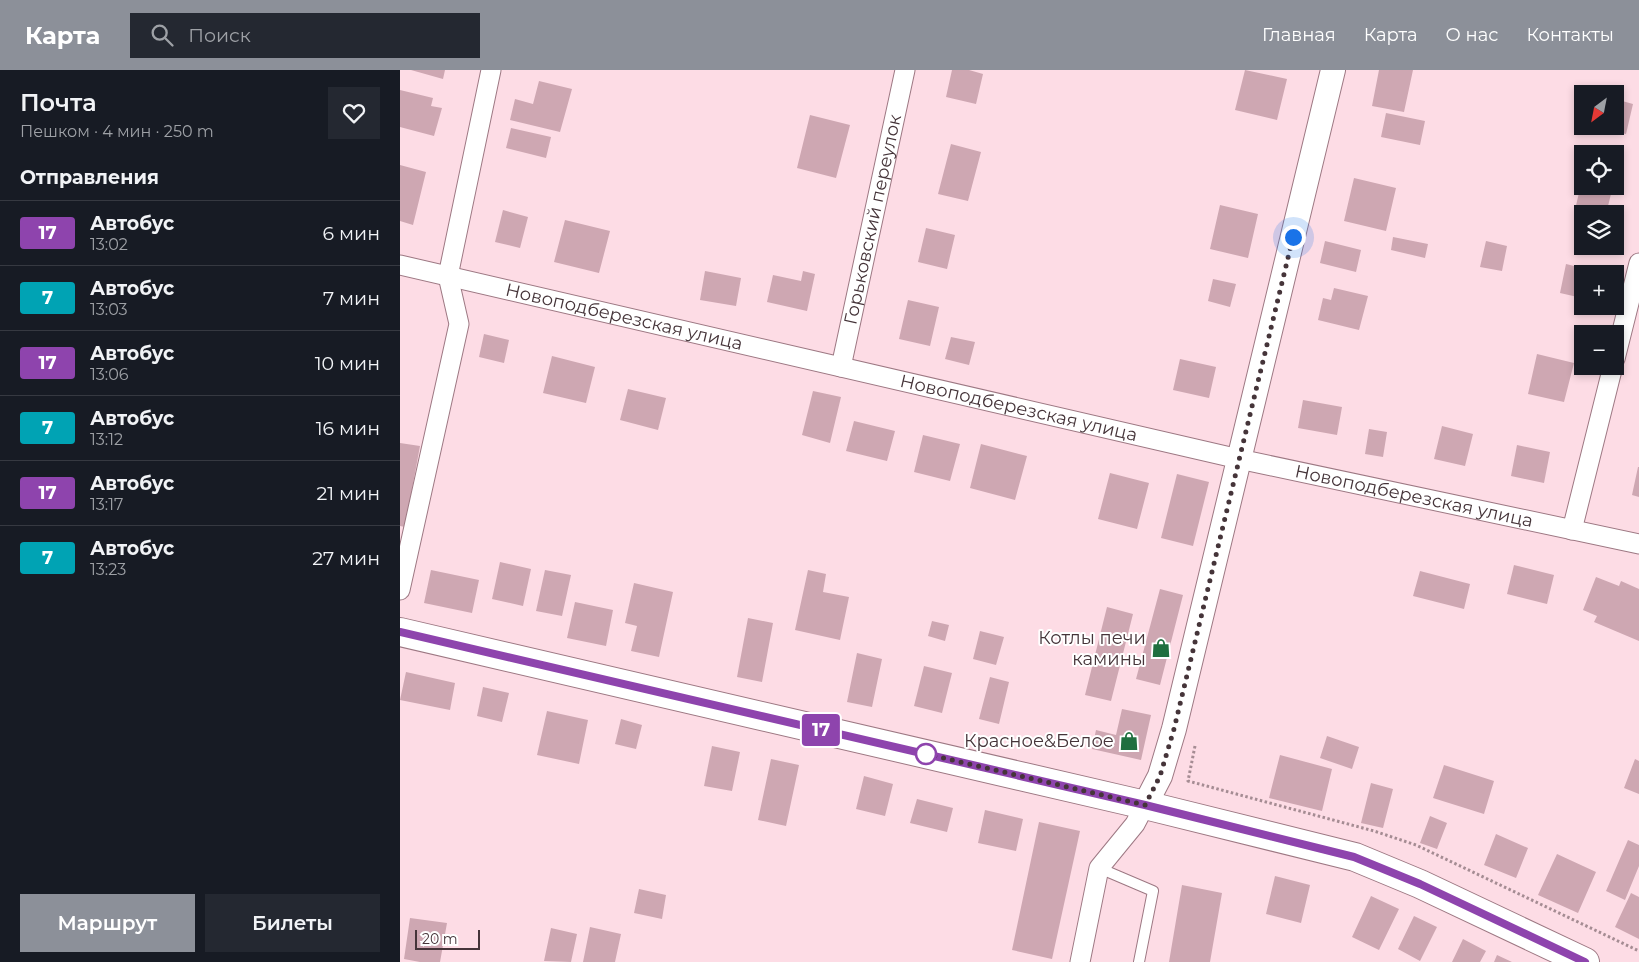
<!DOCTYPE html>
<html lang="ru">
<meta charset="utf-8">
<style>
body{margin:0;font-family:Montserrat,sans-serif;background:#242831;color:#f1f3f6;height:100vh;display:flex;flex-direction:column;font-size:19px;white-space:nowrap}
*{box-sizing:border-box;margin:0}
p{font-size:16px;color:#9ea1a6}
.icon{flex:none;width:28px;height:28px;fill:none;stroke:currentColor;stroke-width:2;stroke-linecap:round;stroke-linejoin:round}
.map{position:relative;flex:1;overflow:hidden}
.details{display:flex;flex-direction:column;background:#171b24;width:400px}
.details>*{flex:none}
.badge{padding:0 10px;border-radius:4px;font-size:18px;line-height:32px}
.needle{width:32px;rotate:212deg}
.controls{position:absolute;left:1174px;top:15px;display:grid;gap:10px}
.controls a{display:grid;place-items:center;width:50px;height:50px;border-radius:0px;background:#171b24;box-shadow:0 2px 8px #0003;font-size:25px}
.scale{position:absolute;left:15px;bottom:12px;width:65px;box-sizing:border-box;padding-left:5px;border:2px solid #453439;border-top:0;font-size:14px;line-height:18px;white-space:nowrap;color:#453439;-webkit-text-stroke:4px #fff;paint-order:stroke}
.you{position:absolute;width:25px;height:25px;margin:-12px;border:4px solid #fff;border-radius:50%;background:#1a73e8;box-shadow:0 0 0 8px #1a73e833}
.map>.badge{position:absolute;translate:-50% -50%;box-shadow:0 0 0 2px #fff}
h2{padding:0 20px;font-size:19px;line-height:45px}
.round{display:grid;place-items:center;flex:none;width:52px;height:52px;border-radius:0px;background:#242831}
.head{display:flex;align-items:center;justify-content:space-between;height:85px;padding:0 20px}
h1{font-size:24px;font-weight:600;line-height:38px}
.action{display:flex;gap:10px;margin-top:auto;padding:10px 20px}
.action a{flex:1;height:58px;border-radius:0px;background:#8c9099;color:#fff;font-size:20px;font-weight:600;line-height:58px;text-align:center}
.action a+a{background:#242831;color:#f1f3f6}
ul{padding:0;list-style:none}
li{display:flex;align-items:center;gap:15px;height:65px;padding:0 20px;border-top:1px solid #363941}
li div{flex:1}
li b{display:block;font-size:19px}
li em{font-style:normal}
li .badge{min-width:55px;font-weight:700;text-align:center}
header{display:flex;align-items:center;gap:30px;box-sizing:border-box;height:70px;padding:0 25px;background:#8c9099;color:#fff}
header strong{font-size:24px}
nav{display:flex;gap:28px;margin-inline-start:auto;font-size:18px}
.search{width:350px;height:45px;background:#242831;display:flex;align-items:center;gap:12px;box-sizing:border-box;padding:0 18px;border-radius:0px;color:#9ea1a6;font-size:19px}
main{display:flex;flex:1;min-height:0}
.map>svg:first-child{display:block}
.building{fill:#cea7b2}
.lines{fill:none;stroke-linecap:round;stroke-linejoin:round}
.service-casing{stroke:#9d7883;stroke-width:12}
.minor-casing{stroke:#9d7883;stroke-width:21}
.tertiary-casing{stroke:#9d7883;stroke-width:26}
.secondary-casing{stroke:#9d7883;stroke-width:30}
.path{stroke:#a58c93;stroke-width:3;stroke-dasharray:2.5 2.5;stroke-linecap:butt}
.service{stroke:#fff;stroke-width:10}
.minor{stroke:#fff;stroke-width:19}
.tertiary{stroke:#fff;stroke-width:24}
.secondary{stroke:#fff;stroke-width:28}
.line-casing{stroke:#fff;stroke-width:11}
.line{stroke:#8e44ad;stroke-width:8}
.walk{stroke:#453439;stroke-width:5;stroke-dasharray:0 9}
.stop-dot{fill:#fff;stroke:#8e44ad;stroke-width:2.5}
.labels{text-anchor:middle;stroke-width:4;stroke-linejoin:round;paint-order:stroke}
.street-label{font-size:18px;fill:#453439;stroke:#fff}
.poi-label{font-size:18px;fill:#453439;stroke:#fff;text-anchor:end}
</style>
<header>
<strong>Карта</strong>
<div class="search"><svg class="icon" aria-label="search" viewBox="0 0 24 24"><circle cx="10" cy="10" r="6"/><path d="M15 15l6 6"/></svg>Поиск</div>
<nav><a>Главная</a><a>Карта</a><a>О нас</a><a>Контакты</a></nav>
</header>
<main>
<section class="details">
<div class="head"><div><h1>Почта</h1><p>Пешком · 4 мин · 250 m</p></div><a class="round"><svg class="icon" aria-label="heart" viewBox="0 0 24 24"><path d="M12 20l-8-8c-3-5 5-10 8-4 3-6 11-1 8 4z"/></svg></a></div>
<h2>Отправления</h2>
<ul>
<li><span class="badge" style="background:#8e44ad;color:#fff">17</span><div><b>Автобус</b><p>13:02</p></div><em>6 мин</em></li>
<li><span class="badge" style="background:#00a3b4;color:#fff">7</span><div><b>Автобус</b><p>13:03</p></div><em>7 мин</em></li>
<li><span class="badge" style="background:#8e44ad;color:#fff">17</span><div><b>Автобус</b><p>13:06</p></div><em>10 мин</em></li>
<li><span class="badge" style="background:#00a3b4;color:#fff">7</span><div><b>Автобус</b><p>13:12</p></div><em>16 мин</em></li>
<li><span class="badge" style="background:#8e44ad;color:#fff">17</span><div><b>Автобус</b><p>13:17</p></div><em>21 мин</em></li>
<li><span class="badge" style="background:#00a3b4;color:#fff">7</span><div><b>Автобус</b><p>13:23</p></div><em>27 мин</em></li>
</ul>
<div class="action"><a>Маршрут</a><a>Билеты</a></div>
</section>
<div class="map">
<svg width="1239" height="892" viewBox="0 0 1239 892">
<rect width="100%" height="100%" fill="#fddce5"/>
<path class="building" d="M 11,0 L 45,0 L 43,9 Z
M 552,0 L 569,0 L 583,4 L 576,34 L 546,27 Z
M 845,0 L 887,9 L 877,50 L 835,40 Z
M 979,0 L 1013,0 L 1004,42 L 972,36 Z
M 139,11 L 172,19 L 160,62 L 110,50 L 115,29 L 133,34 Z
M 0,20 L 33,28 L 31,36 L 42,38 L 34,66 L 0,57 Z
M 1215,29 L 1233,34 L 1226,64 L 1195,57 L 1215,56 Z
M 986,43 L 1025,51 L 1020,75 L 981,67 Z
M 410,45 L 450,55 L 436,108 L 397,98 Z
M 111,58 L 151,67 L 146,88 L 106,78 Z
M 551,74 L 581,82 L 568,131 L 538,124 Z
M 0,95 L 26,102 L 13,155 L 0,151 Z
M 954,108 L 996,118 L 986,161 L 944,151 Z
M 1182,110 L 1182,116 L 1213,116 L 1206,144 L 1182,144 L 1182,146 L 1174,144 Z
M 820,135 L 858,144 L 848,188 L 810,179 Z
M 103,140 L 128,147 L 120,178 L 95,172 Z
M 165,150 L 210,161 L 199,203 L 154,192 Z
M 526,158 L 555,165 L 547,199 L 518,192 Z
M 993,167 L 1028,174 L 1025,188 L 991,180 Z
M 925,171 L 961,180 L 956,202 L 920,193 Z
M 1086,171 L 1107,176 L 1102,201 L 1080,197 Z
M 1166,194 L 1195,201 L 1194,204 L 1182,204 L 1182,228 L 1160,223 Z
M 305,201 L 341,208 L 336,236 L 300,230 Z
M 403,201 L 415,204 L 407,241 L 367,232 L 373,205 L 401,211 Z
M 813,209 L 836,214 L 830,237 L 808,231 Z
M 934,218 L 968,226 L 959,260 L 918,250 L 923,228 L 931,230 Z
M 508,230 L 539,237 L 530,276 L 499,269 Z
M 84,264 L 109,270 L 104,293 L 79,287 Z
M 551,267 L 575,272 L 569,295 L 545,289 Z
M 1137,284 L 1174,293 L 1164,332 L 1128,324 Z
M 152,286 L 195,297 L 186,333 L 143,323 Z
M 780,289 L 816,297 L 809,328 L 773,320 Z
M 228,319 L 266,328 L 258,360 L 220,350 Z
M 413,321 L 441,327 L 430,373 L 402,365 Z
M 903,330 L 942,337 L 937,365 L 898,358 Z
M 454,351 L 495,361 L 487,391 L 446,381 Z
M 1042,356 L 1073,364 L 1065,396 L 1034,389 Z
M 969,359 L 987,362 L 983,387 L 965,384 Z
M 523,365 L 560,374 L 550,411 L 514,402 Z
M 0,373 L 20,376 L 5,457 L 0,456 Z
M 581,374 L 627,386 L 615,430 L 570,418 Z
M 1117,375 L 1150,382 L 1144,413 L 1111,406 Z
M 1238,397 L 1239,397 L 1239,427 L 1232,425 Z
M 710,403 L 749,413 L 737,459 L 698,449 Z
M 777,404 L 809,412 L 793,476 L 761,468 Z
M 100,492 L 131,499 L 123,536 L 92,529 Z
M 1114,495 L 1154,505 L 1147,534 L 1107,524 Z
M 31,500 L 79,510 L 72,543 L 24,533 Z
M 145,500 L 171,505 L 162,546 L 136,541 Z
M 408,500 L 426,504 L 423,522 L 449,527 L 440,570 L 395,560 Z
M 1020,501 L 1070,514 L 1064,539 L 1013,526 Z
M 1196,507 L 1219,516 L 1221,511 L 1239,519 L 1239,571 L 1194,552 L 1197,546 L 1183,540 Z
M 234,513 L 273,522 L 259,587 L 231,581 L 237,556 L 225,553 Z
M 760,519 L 783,525 L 760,615 L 736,609 Z
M 175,532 L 213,540 L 206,576 L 167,568 Z
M 707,537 L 733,544 L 711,631 L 685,625 Z
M 348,548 L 373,553 L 362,612 L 337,607 Z
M 532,551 L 549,555 L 545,571 L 528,566 Z
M 580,561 L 604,567 L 596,595 L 573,589 Z
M 457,583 L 482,589 L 472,637 L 447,632 Z
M 524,596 L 552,603 L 542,643 L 514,636 Z
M 6,602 L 55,613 L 50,640 L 0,630 Z
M 590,607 L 609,612 L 599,654 L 579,649 Z
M 83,617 L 109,623 L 102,652 L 77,646 Z
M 722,639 L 751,645 L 741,690 L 692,679 L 696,660 L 716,665 Z
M 147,641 L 188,650 L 179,694 L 137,685 Z
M 221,649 L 242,655 L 236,679 L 215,674 Z
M 927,666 L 959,677 L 952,699 L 920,688 Z
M 312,676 L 340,682 L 332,721 L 304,716 Z
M 880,685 L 932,699 L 922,741 L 869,728 Z
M 371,689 L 399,695 L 386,756 L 358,750 Z
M 1235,689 L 1239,691 L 1239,724 L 1224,718 Z
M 1044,695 L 1094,711 L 1084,744 L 1033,728 Z
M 464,706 L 493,714 L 485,746 L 456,739 Z
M 971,713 L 993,719 L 983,758 L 961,753 Z
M 517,729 L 553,738 L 547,762 L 510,753 Z
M 585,740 L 623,749 L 616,781 L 578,773 Z
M 1030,746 L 1047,753 L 1037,779 L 1020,773 Z
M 639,752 L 680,761 L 652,889 L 612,880 Z
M 1096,764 L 1128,778 L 1116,808 L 1084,795 Z
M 1228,770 L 1239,775 L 1239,796 L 1225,830 L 1206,821 Z
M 1157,784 L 1196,802 L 1178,843 L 1138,825 Z
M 875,806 L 910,815 L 901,853 L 866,844 Z
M 782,815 L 822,823 L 810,892 L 769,892 Z
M 239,819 L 266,825 L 262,849 L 234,843 Z
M 1231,823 L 1239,827 L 1239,869 L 1215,857 Z
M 971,826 L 999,839 L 979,880 L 952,867 Z
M 1014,846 L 1037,857 L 1020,891 L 998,879 Z
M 10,848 L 47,853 L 40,892 L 20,892 L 4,889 Z
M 190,857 L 221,864 L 215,892 L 183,892 Z
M 151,858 L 177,864 L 171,892 L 144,891 Z
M 1063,869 L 1086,881 L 1080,892 L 1052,892 Z
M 1097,885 L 1112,892 L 1094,892 Z"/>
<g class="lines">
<g class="service-casing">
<path id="service" d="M 699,798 L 753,821 L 739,892"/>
</g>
<g class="minor-casing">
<g id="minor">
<path id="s1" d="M 0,195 L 839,389 L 1239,474"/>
<path d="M 1215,289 L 1239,193"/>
<path id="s2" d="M 441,297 L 505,0"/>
<path d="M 1172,460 L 1213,296"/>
<path d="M 0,520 L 59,254 L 48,206 L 91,0"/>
<path d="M 680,892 L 699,798 L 735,754 L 745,735"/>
</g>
</g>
<g class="tertiary-casing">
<path id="tertiary" d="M 745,735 L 760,706 L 774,659 L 933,0"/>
</g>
<g class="secondary-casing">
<path id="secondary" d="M 0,562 L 745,735 L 955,787 L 1020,814 L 1185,892"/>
</g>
<path class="path" d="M 795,676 L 788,711 L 974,761 L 1016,775 L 1239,881"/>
<use href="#service" class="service"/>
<use href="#minor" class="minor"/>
<use href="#tertiary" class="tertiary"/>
<use href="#secondary" class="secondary"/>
</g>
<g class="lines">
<g class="line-casing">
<path id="line" d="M 0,562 L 745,735 L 954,787 L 1020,814 L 1185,892"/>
</g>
<use href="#line" class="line"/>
<path class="walk" d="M 526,684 L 745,735 L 760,706 L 774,659 L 893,167"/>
</g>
<defs>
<g id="shop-bare" transform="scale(1.5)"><path d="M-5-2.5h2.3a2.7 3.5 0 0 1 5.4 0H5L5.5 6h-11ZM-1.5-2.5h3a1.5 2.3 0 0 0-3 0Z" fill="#1f6f3f" stroke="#fff" stroke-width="2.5" paint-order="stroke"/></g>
</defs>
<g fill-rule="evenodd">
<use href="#shop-bare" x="761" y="578"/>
<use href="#shop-bare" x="729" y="671"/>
</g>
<circle class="stop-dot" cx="526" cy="684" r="10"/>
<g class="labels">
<g class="street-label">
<text dy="6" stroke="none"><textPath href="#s2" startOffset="151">Горьковский переулок</textPath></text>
<text dy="6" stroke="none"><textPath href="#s1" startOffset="230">Новоподберезская улица</textPath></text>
<text dy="6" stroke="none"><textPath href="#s1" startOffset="635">Новоподберезская улица</textPath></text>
<text dy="6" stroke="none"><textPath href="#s1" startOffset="1040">Новоподберезская улица</textPath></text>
</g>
<g class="poi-label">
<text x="746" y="574">Котлы печи<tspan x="746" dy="21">камины</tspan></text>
<text x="714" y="677">Красное&amp;Белое</text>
</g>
</g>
</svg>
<div class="controls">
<a><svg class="needle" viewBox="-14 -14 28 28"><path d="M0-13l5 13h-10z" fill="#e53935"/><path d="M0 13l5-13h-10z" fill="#9ea1a6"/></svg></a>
<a><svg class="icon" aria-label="locate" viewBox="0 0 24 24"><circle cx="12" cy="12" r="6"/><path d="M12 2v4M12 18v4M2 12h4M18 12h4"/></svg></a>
<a><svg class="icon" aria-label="layers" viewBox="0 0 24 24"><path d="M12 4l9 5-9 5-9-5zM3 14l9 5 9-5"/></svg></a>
<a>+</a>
<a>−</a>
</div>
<div class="scale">20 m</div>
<div class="you" style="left:893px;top:167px"></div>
<b class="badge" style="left:421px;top:660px;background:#8e44ad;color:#fff">17</b>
</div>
</main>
